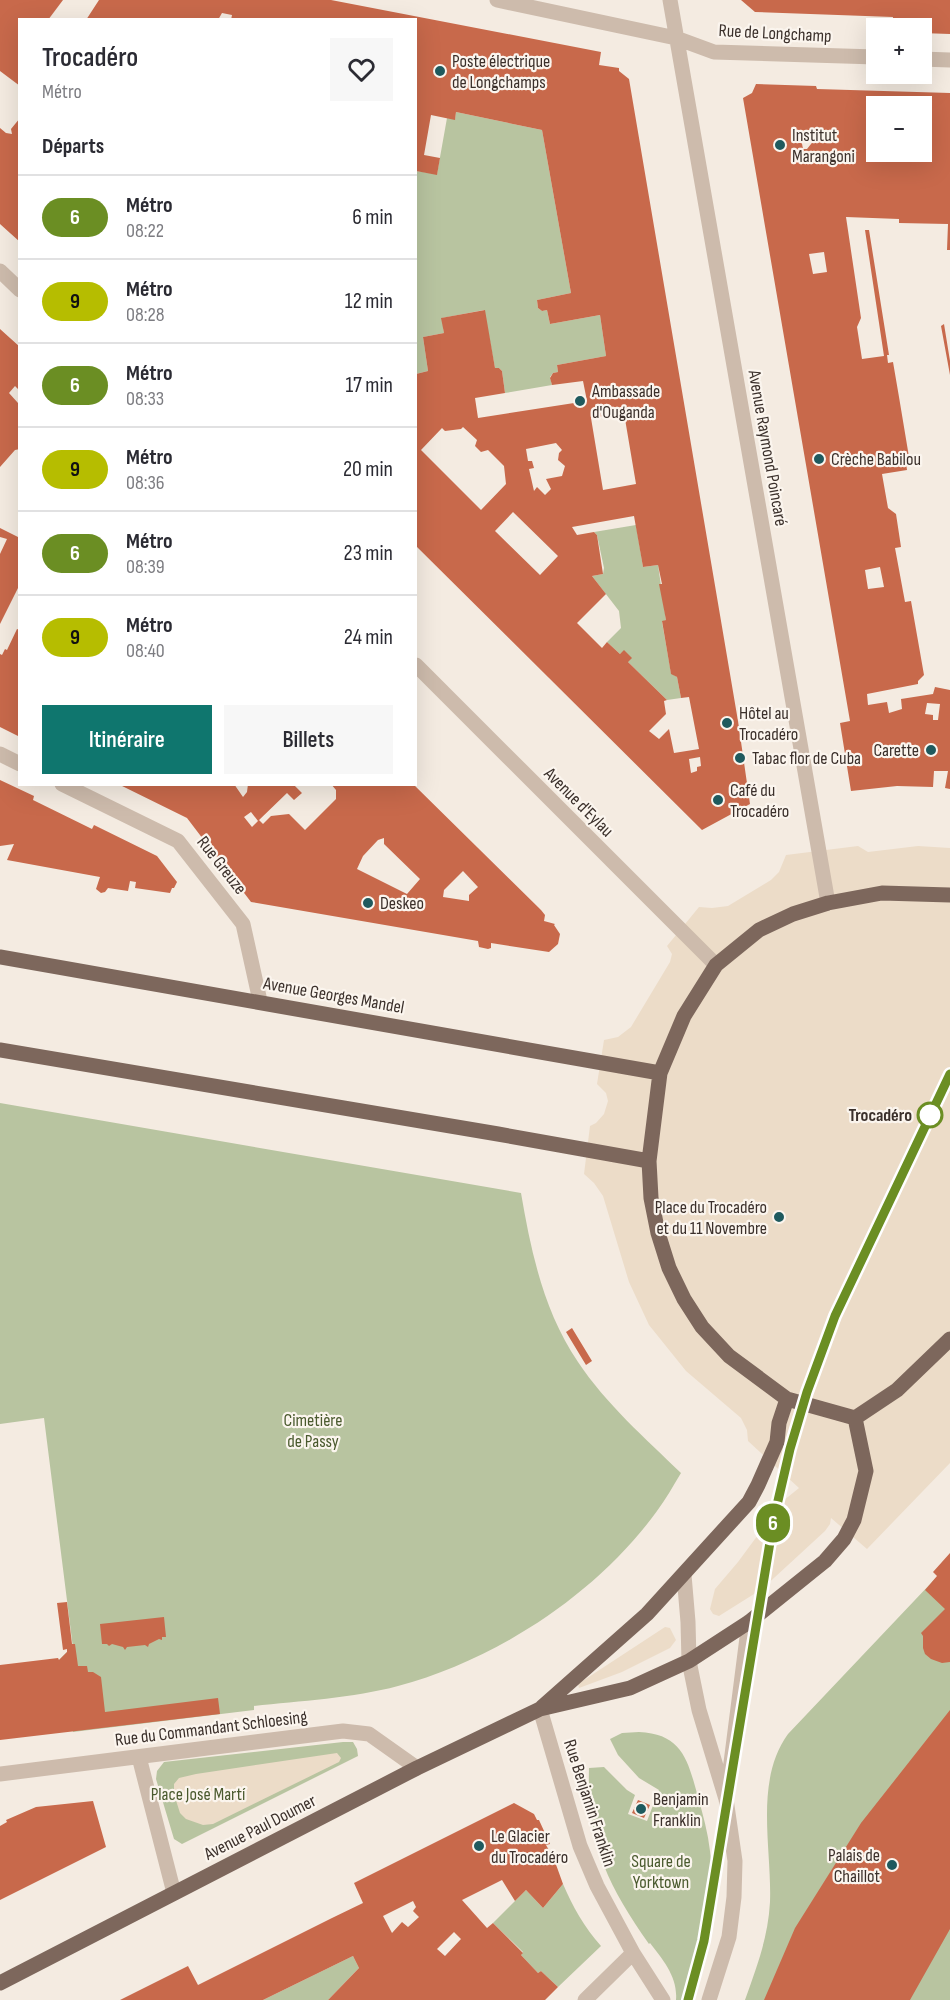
<!DOCTYPE html>
<html lang="fr">
<meta charset="utf-8">
<style>
body{margin:0;font-family:"Sofia Sans Condensed",sans-serif;background:#f7f7f7;color:#2b2b33;height:100vh;display:flex;flex-direction:column;font-size:22px;white-space:nowrap}
*{box-sizing:border-box;margin:0}
p{font-size:20px;color:#7c7c81}
.icon{flex:none;width:33px;height:33px;fill:none;stroke:currentColor;stroke-width:2;stroke-linecap:round;stroke-linejoin:round}
.map{position:relative;flex:1;overflow:hidden}
.sheet{position:absolute;left:18px;top:18px;width:399px;height:768px;display:flex;flex-direction:column;background:#fff;border-radius:0px;box-shadow:0 6px 24px #0002}
.sheet>*{flex:none}
.badge{padding:0 12px;border-radius:20px;font-size:21px;line-height:39px}
.tools{position:absolute;left:866px;top:18px;display:grid;gap:12px}
.tools a{display:grid;place-items:center;width:66px;height:66px;border-radius:0px;background:#fff;box-shadow:0 6px 24px #0002;font-size:30px}
.map>.badge{position:absolute;translate:-50% -50%;box-shadow:0 0 0 3px #fff}
h2{padding:0 24px;font-size:22px;line-height:54px}
.round{display:grid;place-items:center;flex:none;width:63px;height:63px;border-radius:0px;background:#f7f7f7}
.head{display:flex;align-items:center;justify-content:space-between;height:102px;padding:0 24px}
h1{font-size:28px;font-weight:600;line-height:45px}
.action{display:flex;gap:12px;margin-top:auto;padding:12px 24px}
.action a{flex:1;height:69px;border-radius:0px;background:#0f766e;color:#fff;font-size:24px;font-weight:600;line-height:69px;text-align:center}
.action a+a{background:#f7f7f7;color:#2b2b33}
ul{padding:0;list-style:none}
li{display:flex;align-items:center;gap:18px;height:84px;padding:0 24px;border-top:2px solid #e1e1e2}
li div{flex:1}
li b{display:block;font-size:22px}
li em{font-style:normal}
li .badge{min-width:66px;font-weight:700;text-align:center}
.map>svg:first-child{display:block}
.green{fill:#b8c4a0}
.plaza{fill:#ecdcc8}
.building{fill:#c8694b;fill-rule:evenodd}
.lines{fill:none;stroke-linecap:round;stroke-linejoin:round}
.minor{stroke:#cdbbac;stroke-width:15}
.major{stroke:#7d675c;stroke-width:15}
.line-casing{stroke:#fff;stroke-width:14}
.line{stroke:#6b8e23;stroke-width:9}
.poi-dot{fill:#1f5a5e;stroke:#fbf5ee;stroke-width:2}
.stop-dot{fill:#fff;stroke:#6b8e23;stroke-width:3}
.labels{text-anchor:middle;stroke-width:4.5;stroke-linejoin:round;paint-order:stroke}
.street-label{font-size:18px;fill:#3b302b;stroke:#fbf5ee}
.poi-label{font-size:18px;fill:#3b302b;stroke:#fbf5ee;text-anchor:start}
.stop-label{font-size:18px;font-weight:bold;fill:#3b302b;stroke:#fbf5ee;text-anchor:end}
.park-label{font-size:18px;fill:#4a5a2e;stroke:#fbf5ee}
</style>
<div class="map">
<svg width="950" height="2000" viewBox="0 0 950 2000">
<rect width="100%" height="100%" fill="#f4ebe1"/>
<path class="green" d="M 456,112 L 542,130 L 571,293 L 537,300 L 538,308 L 542,311 L 547,310 L 550,324 L 600,315 L 606,356 L 557,365 L 558,372 L 553,373 L 550,377 L 552,385 L 505,393 L 502,371 L 499,368 L 495,368 L 484,310 L 442,318 L 444,333 L 423,337 L 428,371 L 416,374 L 416,171 L 437,174 L 447,118 L 455,119 Z
M 636,525 L 643,567 L 658,565 L 666,620 L 662,622 L 671,673 L 677,677 L 681,698 L 667,700 L 628,662 L 624,651 L 620,654 L 607,642 L 621,628 L 619,611 L 592,576 L 603,574 L 604,568 L 597,535 L 594,532 Z
M 0,1103 L 521,1193 C 531,1252 544,1312 578,1362 C 606,1404 645,1438 681,1473 C 673,1486 666,1499 657,1511 C 597,1594 496,1660 398,1686 C 354,1698 299,1701 254,1706 L 254,1710 L 73,1732 L 59,1660 L 67,1652 L 67,1649 L 73,1648 L 44,1418 L 0,1424 Z
M 950,1563 L 950,2000 L 745,2000 C 757,1966 768,1938 770,1902 C 772,1848 754,1781 788,1734 Z
M 639,1732 C 683,1734 688,1761 698,1797 C 703,1815 708,1833 710,1851 C 716,1900 705,1956 685,2000 L 676,2000 C 678,1977 663,1960 650,1943 L 649,1944 C 607,1884 587,1843 589,1768 L 604,1767 L 627,1790 L 635,1795 L 628,1814 L 647,1821 L 659,1790 L 639,1778 L 618,1755 L 610,1739 L 622,1733 Z
M 343,1742 L 353,1742 L 357,1749 L 358,1756 L 182,1844 L 174,1839 L 156,1779 L 157,1771 L 164,1762 Z
M 563,1884 C 573,1907 584,1927 601,1946 L 558,1987 L 541,1971 L 538,1973 L 521,1955 L 523,1952 L 493,1923 L 526,1890 L 543,1908 Z
M 353,1956 L 359,1968 L 328,2000 L 263,2000 Z"/>
<path class="plaza" d="M 858,846 L 868,852 L 918,846 L 950,848 L 950,1463 L 867,1549 L 831,1518 L 830,1524 L 825,1531 L 762,1589 L 719,1616 L 713,1614 L 710,1609 L 715,1589 L 738,1562 L 783,1501 L 799,1488 L 748,1441 L 747,1430 L 741,1418 L 686,1371 L 649,1325 L 629,1282 L 603,1196 L 594,1183 L 584,1174 L 590,1126 L 596,1123 L 604,1114 L 608,1101 L 606,1093 L 597,1084 L 604,1040 L 618,1037 L 631,1027 L 670,962 L 672,954 L 667,946 L 699,907 L 712,908 L 728,906 L 771,880 L 779,872 L 786,855 Z
M 665,1627 L 670,1628 L 676,1640 L 670,1648 L 622,1672 L 579,1688 L 578,1684 Z
M 337,1753 L 341,1758 L 339,1762 L 213,1824 L 203,1825 L 186,1819 L 180,1813 L 174,1794 L 174,1784 L 179,1778 L 196,1774 Z"/>
<path class="building" d="M 0,0 L 63,0 L 48,20 L 20,20 L 20,86 L 0,71 Z
M 99,0 L 331,0 L 601,52 L 599,65 L 619,68 L 619,71 L 629,79 L 738,721 L 750,804 L 702,830 L 416,546 L 416,374 L 428,371 L 423,337 L 444,333 L 441,318 L 485,310 L 495,368 L 499,368 L 502,371 L 505,393 L 475,398 L 478,418 L 587,401 L 583,381 L 552,385 L 550,378 L 553,373 L 558,372 L 557,365 L 606,356 L 600,315 L 550,324 L 547,310 L 542,311 L 538,308 L 537,300 L 571,293 L 542,130 L 456,112 L 455,120 L 431,115 L 424,155 L 440,158 L 437,175 L 416,171 L 416,20 L 231,20 L 232,15 L 222,13 L 218,20 L 86,20 ZM 624,413 L 636,484 L 603,490 L 591,418 ZM 463,427 L 477,440 L 475,446 L 481,452 L 488,450 L 504,466 L 506,484 L 481,510 L 421,450 L 442,428 L 445,431 L 461,429 ZM 556,443 L 562,450 L 559,453 L 558,460 L 565,466 L 562,476 L 546,479 L 551,489 L 545,495 L 537,487 L 534,491 L 529,469 L 534,468 L 532,461 L 528,461 L 526,449 ZM 513,512 L 558,556 L 540,575 L 495,531 ZM 634,516 L 643,567 L 658,565 L 662,584 L 659,584 L 666,620 L 662,621 L 671,674 L 677,677 L 681,698 L 689,697 L 699,749 L 674,753 L 669,729 L 659,739 L 649,731 L 666,714 L 664,701 L 667,700 L 628,662 L 632,658 L 624,650 L 620,654 L 607,642 L 602,648 L 577,623 L 606,594 L 592,576 L 603,574 L 597,535 L 594,532 L 577,535 L 572,527 ZM 700,757 L 701,766 L 697,767 L 697,771 L 691,773 L 689,759 Z
M 741,0 L 950,0 L 950,34 L 921,33 L 921,28 L 892,28 L 893,17 L 755,12 Z
M 756,84 L 816,86 L 817,89 L 950,93 L 950,250 L 947,250 L 948,224 L 899,223 L 899,219 L 846,217 L 861,318 L 857,327 L 862,359 L 884,356 L 865,230 L 869,230 L 889,355 L 887,355 L 888,363 L 893,362 L 899,397 L 910,463 L 906,463 L 907,470 L 882,474 L 888,508 L 896,514 L 901,547 L 895,548 L 905,602 L 911,601 L 924,675 L 918,681 L 918,684 L 867,694 L 868,705 L 887,702 L 889,713 L 902,709 L 901,699 L 933,694 L 935,687 L 950,690 L 950,789 L 945,788 L 948,771 L 934,771 L 933,787 L 897,786 L 851,791 L 840,723 L 850,721 L 743,98 L 752,93 ZM 876,106 L 921,106 L 921,152 L 876,152 ZM 800,133 L 815,134 L 815,139 L 807,149 L 803,149 ZM 824,252 L 827,272 L 813,274 L 809,254 ZM 880,567 L 884,587 L 868,589 L 865,570 ZM 927,703 L 940,704 L 938,720 L 933,720 L 933,715 L 925,714 Z
M 20,118 L 20,242 L 0,224 L 0,128 L 6,133 L 12,134 L 11,129 Z
M 944,324 L 950,361 L 950,375 L 941,326 Z
M 0,329 L 20,347 L 20,391 L 15,386 L 9,393 L 18,403 L 20,401 L 20,449 L 15,450 L 0,467 Z
M 0,528 L 20,538 L 20,584 L 0,624 L 0,554 L 7,539 L 0,537 Z
M 17,629 L 20,630 L 20,737 L 0,727 L 0,654 L 2,655 L 5,649 L 7,650 Z
M 0,780 L 34,796 L 33,800 L 92,829 L 94,825 L 157,856 L 177,882 L 174,888 L 172,888 L 170,893 L 135,888 L 136,882 L 130,881 L 128,891 L 108,888 L 105,892 L 101,893 L 96,889 L 100,877 L 7,860 L 14,844 L 0,846 Z
M 118,784 L 234,784 L 243,797 L 247,792 L 248,784 L 293,784 L 302,793 L 294,800 L 287,793 L 258,821 L 251,812 L 244,817 L 252,827 L 259,820 L 263,824 L 271,816 L 289,814 L 305,830 L 336,799 L 336,790 L 331,784 L 413,784 L 541,910 L 545,915 L 544,921 L 555,924 L 554,925 L 560,934 L 558,944 L 549,952 L 491,943 L 491,948 L 488,949 L 479,947 L 478,941 L 251,902 L 187,818 ZM 384,838 L 384,844 L 420,879 L 407,894 L 357,869 L 363,856 L 378,840 ZM 463,871 L 478,887 L 469,895 L 469,901 L 443,897 L 444,890 Z
M 572,1328 L 592,1361 L 586,1365 L 566,1332 Z
M 950,1553 L 950,1662 L 942,1663 L 931,1659 L 925,1654 L 923,1648 L 923,1636 L 921,1633 L 945,1609 L 925,1590 L 937,1576 L 933,1572 Z
M 67,1602 L 72,1644 L 75,1644 L 78,1666 L 87,1666 L 88,1672 L 93,1672 L 101,1677 L 105,1712 L 218,1698 L 220,1714 L 0,1740 L 0,1665 L 58,1658 L 59,1660 L 67,1652 L 67,1649 L 63,1650 L 57,1603 Z
M 164,1617 L 166,1637 L 162,1637 L 162,1640 L 159,1639 L 149,1644 L 148,1647 L 145,1645 L 127,1647 L 125,1650 L 123,1647 L 112,1644 L 109,1646 L 107,1644 L 102,1644 L 100,1624 Z
M 950,1710 L 950,1929 L 910,2000 L 764,2000 L 795,1928 L 861,1823 Z
M 638,1800 L 650,1805 L 644,1818 L 632,1813 Z
M 93,1801 L 106,1847 L 0,1900 L 0,1826 L 7,1822 L 6,1820 L 36,1807 Z
M 514,1803 L 534,1814 L 537,1820 L 539,1820 L 550,1844 L 546,1845 L 554,1859 L 563,1884 L 543,1908 L 526,1890 L 515,1901 L 502,1880 L 462,1900 L 487,1928 L 493,1923 L 523,1953 L 521,1955 L 538,1973 L 541,1971 L 558,1987 L 545,2000 L 328,2000 L 359,1968 L 353,1956 L 263,2000 L 120,2000 L 188,1966 L 198,1985 L 332,1918 L 363,1903 L 354,1883 ZM 413,1901 L 416,1907 L 413,1911 L 419,1917 L 408,1927 L 402,1922 L 392,1933 L 383,1916 ZM 454,1932 L 461,1939 L 445,1956 L 437,1949 Z"/>
<g class="lines">
<path class="minor" d="M 497,0 L 676,38 L 714,52 L 876,57
M 670,0 L 828,903
M 921,59 L 950,60
M 0,271 L 20,290
M 416,665 L 716,965
M 0,754 L 20,764
M 62,784 L 178,841 L 243,924 L 260,1001
M 684,1575 L 688,1622 L 689,1661 L 699,1710 L 726,1799 L 735,1861 L 734,1897 L 729,1937 L 709,2000
M 540,1709 L 580,1846 L 597,1886 L 633,1953 L 663,2000
M 139,1757 L 174,1893
M 0,1774 L 343,1731 L 369,1734 L 417,1768
M 727,1794 L 749,1622
M 585,2000 L 633,1953"/>
<path class="major" d="M 950,895 L 882,893 L 828,903 L 793,914 L 759,930 L 716,965 L 684,1016 L 660,1073 L 649,1161 L 651,1198 L 658,1233 L 669,1268 L 684,1299 L 702,1327 L 729,1356 L 787,1399 L 855,1418 L 897,1390 L 950,1339
M 0,957 L 660,1073
M 0,1050 L 498,1134 L 649,1161
M 542,1707 L 647,1614 L 749,1502 L 758,1485 L 777,1442 L 779,1423 L 787,1399
M 0,1983 L 417,1768 L 540,1709 L 630,1688 L 689,1661 L 749,1622 L 825,1561 L 844,1539 L 854,1520 L 866,1471 L 855,1418"/>
</g>
<g class="lines">
<g class="line-casing">
<path id="line" d="M 688,2000 L 704,1941 L 774,1518 L 790,1449 L 807,1392 L 835,1316 L 950,1074"/>
</g>
<use href="#line" class="line"/>
</g>
<g class="poi-dot">
<circle cx="440" cy="71" r="6"/>
<circle cx="780" cy="145" r="6"/>
<circle cx="580" cy="401" r="6"/>
<circle cx="819" cy="459" r="6"/>
<circle cx="727" cy="723" r="6"/>
<circle cx="931" cy="750" r="6"/>
<circle cx="740" cy="758" r="6"/>
<circle cx="718" cy="800" r="6"/>
<circle cx="368" cy="903" r="6"/>
<circle cx="779" cy="1217" r="6"/>
<circle cx="641" cy="1809" r="6"/>
<circle cx="479" cy="1846" r="6"/>
<circle cx="892" cy="1865" r="6"/>
</g>
<circle class="stop-dot" cx="930" cy="1115" r="12"/>
<g class="labels">
<g class="street-label">
<text transform="translate(775 33) rotate(3)" y="6">Rue de Longchamp</text>
<text transform="translate(768 448) rotate(80)" y="6">Avenue Raymond Poincaré</text>
<text transform="translate(579 802) rotate(45)" y="6">Avenue d'Eylau</text>
<text transform="translate(222 865) rotate(52)" y="6">Rue Greuze</text>
<text transform="translate(334 995) rotate(10)" y="6">Avenue Georges Mandel</text>
<text transform="translate(211 1728) rotate(-7)" y="6">Rue du Commandant Schloesing</text>
<text transform="translate(590 1803) rotate(72)" y="6">Rue Benjamin Franklin</text>
<text transform="translate(260 1827) rotate(-27)" y="6">Avenue Paul Doumer</text>
</g>
<g class="poi-label">
<text x="452" y="67">Poste électrique<tspan x="452" dy="21">de Longchamps</tspan></text>
<text x="792" y="141">Institut<tspan x="792" dy="21">Marangoni</tspan></text>
<text x="592" y="397">Ambassade<tspan x="592" dy="21">d'Ouganda</tspan></text>
<text x="831" y="465">Crèche Babilou</text>
<text x="739" y="719">Hôtel au<tspan x="739" dy="21">Trocadéro</tspan></text>
<text x="919" y="756" text-anchor="end">Carette</text>
<text x="752" y="764">Tabac flor de Cuba</text>
<text x="730" y="796">Café du<tspan x="730" dy="21">Trocadéro</tspan></text>
<text x="380" y="909">Deskeo</text>
<text x="767" y="1213" text-anchor="end">Place du Trocadéro<tspan x="767" dy="21">et du 11 Novembre</tspan></text>
<text x="653" y="1805">Benjamin<tspan x="653" dy="21">Franklin</tspan></text>
<text x="491" y="1842">Le Glacier<tspan x="491" dy="21">du Trocadéro</tspan></text>
<text x="880" y="1861" text-anchor="end">Palais de<tspan x="880" dy="21">Chaillot</tspan></text>
</g>
<g class="stop-label">
<text x="912" y="1121">Trocadéro</text>
</g>
<g class="park-label">
<text x="313" y="1426">Cimetière<tspan x="313" dy="21">de Passy</tspan></text>
<text x="198" y="1800">Place José Martí</text>
<text x="661" y="1867">Square de<tspan x="661" dy="21">Yorktown</tspan></text>
</g>
</g>
</svg>
<div class="tools">
<a>+</a>
<a>−</a>
</div>
<b class="badge" style="left:773px;top:1523px;background:#6b8e23;color:#fff">6</b>
<section class="sheet">
<div class="head"><div><h1>Trocadéro</h1><p>Métro</p></div><a class="round"><svg class="icon" aria-label="heart" viewBox="0 0 24 24"><path d="M12 20l-8-8c-3-5 5-10 8-4 3-6 11-1 8 4z"/></svg></a></div>
<h2>Départs</h2>
<ul>
<li><span class="badge" style="background:#6b8e23;color:#fff">6</span><div><b>Métro</b><p>08:22</p></div><em>6 min</em></li>
<li><span class="badge" style="background:#b6bd00;color:#111">9</span><div><b>Métro</b><p>08:28</p></div><em>12 min</em></li>
<li><span class="badge" style="background:#6b8e23;color:#fff">6</span><div><b>Métro</b><p>08:33</p></div><em>17 min</em></li>
<li><span class="badge" style="background:#b6bd00;color:#111">9</span><div><b>Métro</b><p>08:36</p></div><em>20 min</em></li>
<li><span class="badge" style="background:#6b8e23;color:#fff">6</span><div><b>Métro</b><p>08:39</p></div><em>23 min</em></li>
<li><span class="badge" style="background:#b6bd00;color:#111">9</span><div><b>Métro</b><p>08:40</p></div><em>24 min</em></li>
</ul>
<div class="action"><a>Itinéraire</a><a>Billets</a></div>
</section>
</div>
